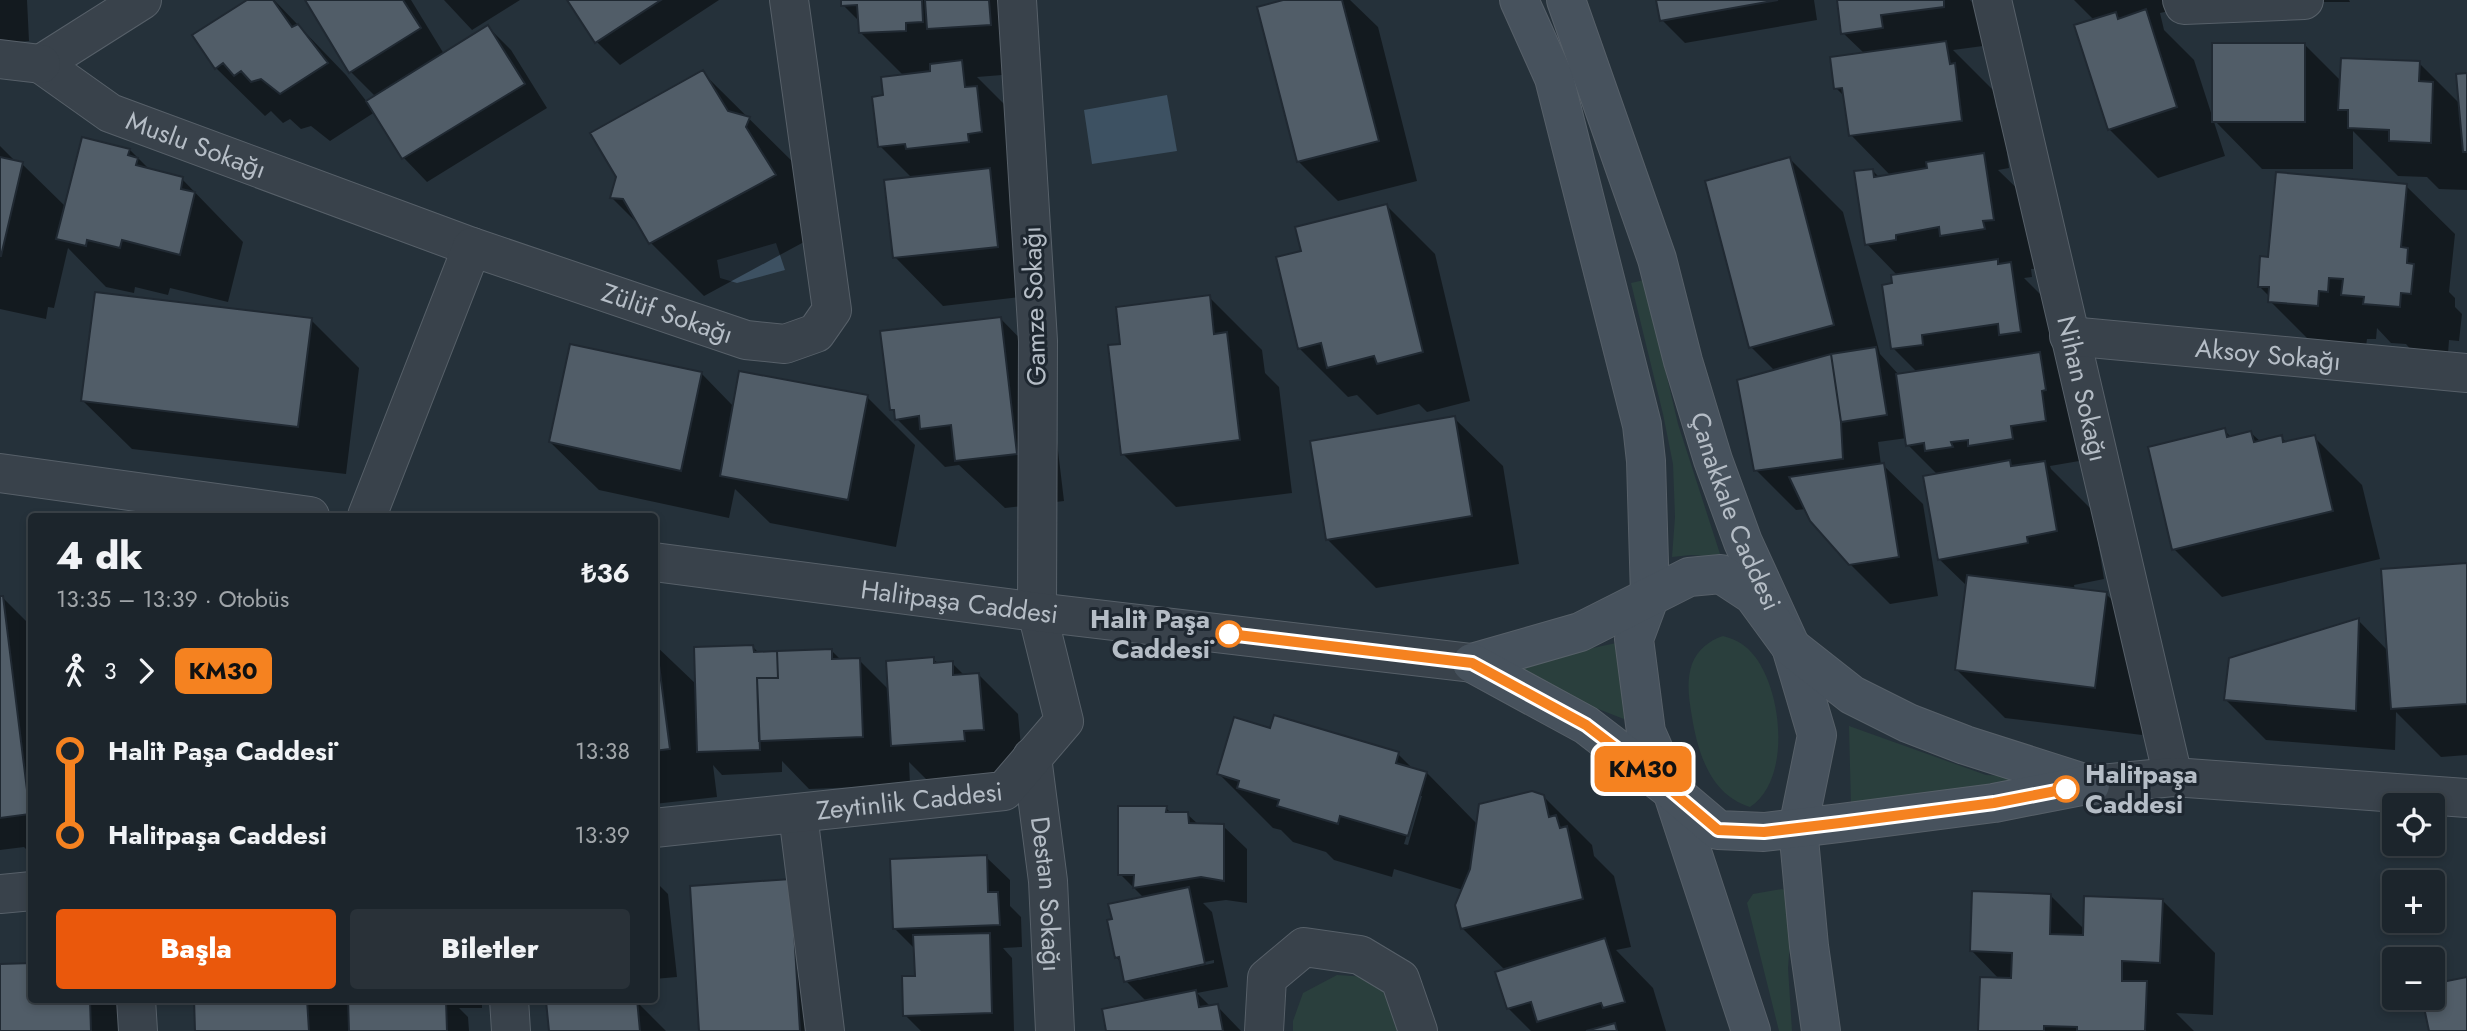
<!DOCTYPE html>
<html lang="tr">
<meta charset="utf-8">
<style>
body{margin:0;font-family:Jost,sans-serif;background:#293138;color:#f1f3f6;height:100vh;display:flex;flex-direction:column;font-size:26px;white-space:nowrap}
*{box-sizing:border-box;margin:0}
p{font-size:23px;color:#a0a5a9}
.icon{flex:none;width:38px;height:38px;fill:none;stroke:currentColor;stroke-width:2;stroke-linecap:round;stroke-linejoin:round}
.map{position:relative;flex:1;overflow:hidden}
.panel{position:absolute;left:28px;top:513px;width:630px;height:490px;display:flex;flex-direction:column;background:#1c252c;border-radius:7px;box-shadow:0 4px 10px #0003,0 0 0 2px #3a4248}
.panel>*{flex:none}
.badge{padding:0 14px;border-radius:10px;font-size:24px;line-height:46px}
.fabs{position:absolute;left:2382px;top:793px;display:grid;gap:14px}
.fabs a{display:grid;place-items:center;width:63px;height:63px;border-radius:7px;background:#1c252c;box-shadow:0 4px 10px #0003,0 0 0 2px #3a4248;font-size:35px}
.map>.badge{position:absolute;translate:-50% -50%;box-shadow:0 0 0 4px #fff}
.legs{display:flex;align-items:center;gap:10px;height:77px;padding:0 28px;font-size:23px}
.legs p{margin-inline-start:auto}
.summary{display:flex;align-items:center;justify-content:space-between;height:119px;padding:0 28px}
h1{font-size:38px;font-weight:800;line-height:52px}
.button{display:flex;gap:14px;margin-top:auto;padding:14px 28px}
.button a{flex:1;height:80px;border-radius:7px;background:#ea580c;color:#fff;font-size:28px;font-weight:800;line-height:80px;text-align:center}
.button a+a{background:#293138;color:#f1f3f6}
ul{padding:0 28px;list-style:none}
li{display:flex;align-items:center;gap:24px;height:84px;font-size:26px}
li i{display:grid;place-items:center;width:10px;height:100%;margin:0 9px;background:currentColor}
li i::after{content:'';width:18px;height:18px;margin:-9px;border:5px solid;border-radius:50%;background:#1c252c}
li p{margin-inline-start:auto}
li:first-child i{background:linear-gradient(#0000 50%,currentColor 0)}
li:last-child i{background:linear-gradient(currentColor 50%,#0000 0)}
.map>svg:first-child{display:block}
.green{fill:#2a3f3d}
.water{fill:#3d5162}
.shadow{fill:#0007;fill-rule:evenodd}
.building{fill:#515d68;stroke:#202932;stroke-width:2}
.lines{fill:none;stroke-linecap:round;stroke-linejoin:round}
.minor-casing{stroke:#576069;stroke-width:40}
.tertiary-casing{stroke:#576069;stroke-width:40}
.secondary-casing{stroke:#576069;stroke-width:40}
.minor{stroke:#39424b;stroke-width:38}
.tertiary{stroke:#39424b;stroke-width:38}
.secondary{stroke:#47525d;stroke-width:38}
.line-1-casing{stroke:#fff;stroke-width:16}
.line-1{stroke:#f58220;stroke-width:10}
.stop-1-dot{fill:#fff;stroke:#f58220;stroke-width:3.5}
.labels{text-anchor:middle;stroke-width:6;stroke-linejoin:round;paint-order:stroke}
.street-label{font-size:26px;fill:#b5bdc6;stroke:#1e2730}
.stop-label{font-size:26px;font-weight:bold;fill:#b5bdc6;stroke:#1e2730;text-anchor:end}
</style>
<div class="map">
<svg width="2467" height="1031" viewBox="0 0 2467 1031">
<rect width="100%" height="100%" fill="#25313a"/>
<path class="green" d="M 1644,280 L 1678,424 L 1721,557 L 1691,555 L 1672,557 L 1675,517 L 1673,464 L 1663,414 L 1631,283 Z
M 1723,636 C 1734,639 1743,643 1751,652 C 1782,685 1793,779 1750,807 C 1711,795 1698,754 1692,717 C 1689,700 1686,681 1692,664 C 1697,650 1710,640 1723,636 Z
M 1621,642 L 1629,721 L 1498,670 L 1503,667 Z
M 1849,726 L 1986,775 L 2057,779 L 1851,806 Z
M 1782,889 L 1794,895 L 1788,968 L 1792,1031 L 1779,1031 L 1747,903 L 1753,894 Z
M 1337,975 L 1367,977 L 1389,990 L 1405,1031 L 1293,1031 L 1293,1021 L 1303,993 Z"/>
<path class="water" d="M 1167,95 L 1177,151 L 1092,164 L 1084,110 Z
M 776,243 L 785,270 L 737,283 L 720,278 L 717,260 Z"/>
<path class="shadow" d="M 0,0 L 27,0 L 29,41 L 0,43 Z
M 250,0 L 274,0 L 346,75 L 367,102 L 376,97 L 351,72 L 307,0 L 411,0 L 444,54 L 488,27 L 511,50 L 547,108 L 427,182 L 404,158 L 375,112 L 330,141 L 311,126 L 301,129 L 290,119 L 283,123 L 271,111 L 265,116 L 216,68 Z
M 444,0 L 520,0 L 472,30 Z
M 569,0 L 719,0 L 620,65 L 597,42 Z
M 843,0 L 1034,0 L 1038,72 L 977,77 L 1010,110 L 1046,294 L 943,306 L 895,257 L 913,179 L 880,146 L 885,97 L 904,76 L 861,33 L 860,22 L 843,5 Z
M 1290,0 L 1350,0 L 1378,27 L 1417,181 L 1338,201 L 1298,161 Z
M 1658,0 L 1814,0 L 1817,20 L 1685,43 L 1662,20 Z
M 1839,0 L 1970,0 L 1979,11 L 1983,46 L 1953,50 L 1994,91 L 1996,107 L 2002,113 L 2009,168 L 1998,170 L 2032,203 L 2042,268 L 2031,269 L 2032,277 L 2024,278 L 2058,312 L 2085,460 L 2050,466 L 2051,469 L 2093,511 L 2104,579 L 2074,585 L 2075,590 L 2106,594 L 2155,642 L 2142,735 L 2005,718 L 1956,669 L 1967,586 L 1939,559 L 1938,475 L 1908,445 L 1907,438 L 1878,442 L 1881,465 L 1883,465 L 1923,504 L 1938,596 L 1890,604 L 1850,564 L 1806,509 L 1796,510 L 1756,470 L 1775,371 L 1751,347 L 1790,159 L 1843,212 L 1880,354 L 1899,375 L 1917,372 L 1893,348 L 1894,284 L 1898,276 L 1867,244 L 1873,171 L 1879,177 L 1891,176 L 1851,135 L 1846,98 L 1836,88 L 1865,54 L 1843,33 Z
M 2074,0 L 2181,0 L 2183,8 L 2160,13 L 2164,30 L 2194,60 L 2225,156 L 2158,178 L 2109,129 L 2094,20 Z
M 2258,0 L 2349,0 L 2350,2 L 2260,2 Z
M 2304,44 L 2341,81 L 2419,63 L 2460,104 L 2467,75 L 2467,190 L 2439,189 L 2427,177 L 2398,176 L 2353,131 L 2353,169 L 2262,169 L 2214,120 Z
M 702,72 L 802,171 L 828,229 L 704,296 L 651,243 L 640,226 L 612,198 Z
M 0,146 L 17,163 L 22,164 L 66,207 L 130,150 L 150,170 L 182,179 L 243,242 L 228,302 L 170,288 L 168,295 L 135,287 L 134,293 L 106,287 L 68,248 L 54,308 L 48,307 L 46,319 L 0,309 Z
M 2406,186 L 2455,234 L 2449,292 L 2455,298 L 2455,307 L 2462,314 L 2459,341 L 2449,340 L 2448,354 L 2413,352 L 2406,344 L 2391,343 L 2377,328 L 2376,339 L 2367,339 L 2365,354 L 2318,349 L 2270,301 L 2270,297 L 2259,286 L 2270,259 Z
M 1387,206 L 1435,254 L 1470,401 L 1427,412 L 1419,404 L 1377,415 L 1357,395 L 1348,397 L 1299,348 L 1303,252 Z
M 1209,297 L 1262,350 L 1265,373 L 1279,387 L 1292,493 L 1176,507 L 1123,454 L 1122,345 Z
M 1000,318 L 1048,367 L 1064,501 L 1005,508 L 959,465 L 945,467 L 897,419 L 896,414 L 892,410 Z
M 311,320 L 359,368 L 346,474 L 132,449 L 83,401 Z
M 701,373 L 734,407 L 867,397 L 915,445 L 896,547 L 770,523 L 735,489 L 729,518 L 599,490 L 550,442 Z
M 1454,418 L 1503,466 L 1519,564 L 1376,588 L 1327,539 Z
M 2224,430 L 2231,437 L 2251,433 L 2261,442 L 2281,437 L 2287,443 L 2314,437 L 2362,485 L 2380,559 L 2222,597 L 2174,549 Z
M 2467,565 L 2467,755 L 2441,757 L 2396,712 L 2395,750 L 2266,740 L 2226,700 L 2358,620 L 2388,651 Z
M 0,598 L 3,598 L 32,627 L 32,855 L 24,847 L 0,850 Z
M 654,644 L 697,685 L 753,647 L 760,654 L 832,651 L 841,660 L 859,660 L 889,690 L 933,659 L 939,664 L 952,663 L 965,676 L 979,675 L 1018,714 L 1023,769 L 1004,780 L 933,786 L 909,762 L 910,785 L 809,789 L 782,761 L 782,772 L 722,775 L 713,765 L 717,797 L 654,804 Z
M 1271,730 L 1398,754 L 1414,770 L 1427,773 L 1478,825 L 1543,796 L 1592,845 L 1594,856 L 1614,876 L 1631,947 L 1616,950 L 1653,988 L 1666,1031 L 1531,1031 L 1508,1008 L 1505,970 L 1462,928 L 1463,890 L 1394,869 L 1392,877 L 1334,860 L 1326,852 L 1293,842 L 1281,830 L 1273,828 L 1219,774 ZM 1419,796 L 1422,796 L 1408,845 L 1404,844 Z
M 1166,808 L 1172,814 L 1187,814 L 1199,825 L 1223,826 L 1247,849 L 1247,903 L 1226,900 L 1203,903 L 1212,912 L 1228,987 L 1197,993 L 1211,1007 L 1217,1006 L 1241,1031 L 1108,1031 L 1147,1002 L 1126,981 L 1122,963 L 1116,957 L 1144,898 L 1120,874 ZM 1214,960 L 1214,963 L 1139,980 L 1136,977 Z
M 986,857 L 1010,880 L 1010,906 L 1021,917 L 1022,947 L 1003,948 L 1012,958 L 1014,1031 L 921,1031 L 905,1015 L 917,978 L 916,950 L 895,929 Z
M 654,880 L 668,894 L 677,977 L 654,979 Z
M 790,881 L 830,1031 L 701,1031 Z
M 2050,895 L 2085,930 L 2162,900 L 2215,953 L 2213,1015 L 2176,1013 L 2194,1031 L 1980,1031 L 2000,980 L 1972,951 Z
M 0,966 L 32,999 L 123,999 L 137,1031 L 0,1031 Z
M 196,999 L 482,999 L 482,1008 L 459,1008 L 468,1017 L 469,1031 L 197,1031 Z
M 571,999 L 591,999 L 597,1005 L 636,1001 L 666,1031 L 551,1031 Z"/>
<path class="building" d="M 247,0 L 273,0 L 292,27 L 298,24 L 328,63 L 280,94 L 261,79 L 251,82 L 241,71 L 234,76 L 223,63 L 215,69 L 192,35 Z
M 305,0 L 403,0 L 421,28 L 349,73 Z
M 567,0 L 661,0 L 595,43 Z
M 841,0 L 922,0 L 923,22 L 906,23 L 906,31 L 859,33 L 857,5 L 841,6 Z
M 925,0 L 989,0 L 991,25 L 927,29 Z
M 1283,0 L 1342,0 L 1379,141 L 1297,162 L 1257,7 Z
M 1656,0 L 1778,0 L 1660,21 Z
M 1837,0 L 1944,0 L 1944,7 L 1881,15 L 1883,28 L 1841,34 Z
M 2146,9 L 2177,107 L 2108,130 L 2074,25 L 2116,12 L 2118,19 Z
M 488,25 L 525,84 L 402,159 L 366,101 Z
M 1946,41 L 1950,64 L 1955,63 L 1962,121 L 1849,136 L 1842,88 L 1834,89 L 1830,57 Z
M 2212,43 L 2305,43 L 2305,122 L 2212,122 Z
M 2341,58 L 2420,61 L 2419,81 L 2433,82 L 2431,143 L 2389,141 L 2389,130 L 2348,128 L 2348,110 L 2338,110 Z
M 962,60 L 965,87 L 977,86 L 982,132 L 968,134 L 969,142 L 906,149 L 905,144 L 878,147 L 872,97 L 883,95 L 881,77 L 930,71 L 930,64 Z
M 703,70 L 728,111 L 750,117 L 746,127 L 776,175 L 649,244 L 623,199 L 610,198 L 616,177 L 590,133 Z
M 2467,73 L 2467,152 L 2463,152 L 2456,74 Z
M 82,137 L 130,149 L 128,155 L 138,158 L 136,165 L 183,177 L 181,189 L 195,192 L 180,255 L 122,240 L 120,248 L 87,240 L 86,246 L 56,239 Z
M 1984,153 L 1994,220 L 1983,221 L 1985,229 L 1940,236 L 1939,227 L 1896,235 L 1896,240 L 1865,245 L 1854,171 L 1873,169 L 1874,177 L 1927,168 L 1926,162 Z
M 0,157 L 23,162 L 1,256 L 0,256 Z
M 1790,157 L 1834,325 L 1749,348 L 1705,181 Z
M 990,168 L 998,247 L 893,258 L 884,180 Z
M 2276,172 L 2407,184 L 2401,247 L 2408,248 L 2407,263 L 2414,264 L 2411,294 L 2401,293 L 2400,307 L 2363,304 L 2364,297 L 2341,295 L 2343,279 L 2329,278 L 2328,292 L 2319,291 L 2318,306 L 2268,302 L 2269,287 L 2258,287 L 2260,256 L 2268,257 Z
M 1387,204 L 1423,352 L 1377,364 L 1374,356 L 1327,368 L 1321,343 L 1298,349 L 1276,257 L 1301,251 L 1295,227 Z
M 1998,259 L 1998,264 L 2011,262 L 2021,332 L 1999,335 L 1998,324 L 1922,335 L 1923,345 L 1891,349 L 1882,285 L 1892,283 L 1891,275 Z
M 95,292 L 312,318 L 298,427 L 81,401 Z
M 1210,295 L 1214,334 L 1227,332 L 1240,440 L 1121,455 L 1108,345 L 1120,344 L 1116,307 Z
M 1001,317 L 1017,454 L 955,461 L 951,425 L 920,429 L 919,416 L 895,420 L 894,410 L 890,410 L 880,331 Z
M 570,344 L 702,372 L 681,471 L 549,442 Z
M 1876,347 L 1887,415 L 1841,422 L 1831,354 Z
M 2040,352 L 2046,390 L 2042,391 L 2046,421 L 2011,426 L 2013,439 L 1968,446 L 1968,440 L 1951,442 L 1953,447 L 1925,451 L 1924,443 L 1906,446 L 1896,374 Z
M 1831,354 L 1841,422 L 1843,459 L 1754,471 L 1737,380 Z
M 739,371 L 868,395 L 848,500 L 720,476 Z
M 1455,416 L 1472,516 L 1326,540 L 1310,441 Z
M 2225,428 L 2227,437 L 2251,431 L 2254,442 L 2282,435 L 2283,442 L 2315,435 L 2333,511 L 2172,550 L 2148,447 Z
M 2010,460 L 2011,466 L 2045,461 L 2057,531 L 2027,537 L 2028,543 L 1938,560 L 1923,476 Z
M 1884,463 L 1899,557 L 1849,565 L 1810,521 L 1789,477 Z
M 2467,563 L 2467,704 L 2391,709 L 2381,569 Z
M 1967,575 L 2107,592 L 2095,688 L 1955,670 Z
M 0,596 L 3,596 L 30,814 L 0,818 Z
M 2359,618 L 2356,711 L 2224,700 L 2229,658 Z
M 654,642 L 656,642 L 670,749 L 654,751 Z
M 753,645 L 754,652 L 777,651 L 778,678 L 757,678 L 760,750 L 697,752 L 694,647 Z
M 832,649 L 832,659 L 860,658 L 863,737 L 759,741 L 757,678 L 778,678 L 777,651 Z
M 934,657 L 934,663 L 953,661 L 953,675 L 979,673 L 984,730 L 964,731 L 965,741 L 891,746 L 886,661 Z
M 1274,715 L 1399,752 L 1396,763 L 1427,772 L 1408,836 L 1340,816 L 1338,824 L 1277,806 L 1279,800 L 1237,788 L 1239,781 L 1217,774 L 1234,717 L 1270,728 Z
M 1532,791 L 1544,795 L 1549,817 L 1556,815 L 1560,828 L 1567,826 L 1583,899 L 1461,929 L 1455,905 L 1470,869 L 1479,804 Z
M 1118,806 L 1167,806 L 1166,812 L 1188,812 L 1189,823 L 1224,824 L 1224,881 L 1201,877 L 1133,888 L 1134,875 L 1118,875 Z
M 987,855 L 988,892 L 998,892 L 1000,925 L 893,929 L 890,859 Z
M 791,879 L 800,1031 L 699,1031 L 690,886 Z
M 1189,887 L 1205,964 L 1124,982 L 1119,957 L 1115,958 L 1107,920 L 1112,919 L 1108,904 Z
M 1972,891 L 2051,894 L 2050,934 L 2083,935 L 2084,896 L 2163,899 L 2160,963 L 2122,961 L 2122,981 L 2147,981 L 2145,1031 L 2077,1031 L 2077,1027 L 2044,1026 L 2044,1031 L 1978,1031 L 1980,977 L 2011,978 L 2012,953 L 1970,951 Z
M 990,933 L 992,1013 L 903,1016 L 902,976 L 915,976 L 913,935 Z
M 1605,938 L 1625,1002 L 1603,1008 L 1601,1003 L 1537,1022 L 1531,1002 L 1507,1009 L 1495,972 Z
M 32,963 L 32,999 L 90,999 L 91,1031 L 0,1031 L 0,964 Z
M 2467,977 L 2467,1031 L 2429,1031 L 2422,998 L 2432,998 L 2432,984 Z
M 1196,990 L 1199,1007 L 1218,1004 L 1223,1031 L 1106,1031 L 1102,1009 Z
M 194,999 L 307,999 L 309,1031 L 195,1031 Z
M 348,999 L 446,999 L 447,1031 L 349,1031 Z
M 557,999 L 590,999 L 591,1004 L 637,999 L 640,1031 L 549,1031 L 546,1001 Z
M 1615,1023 L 1617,1031 L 1586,1031 Z"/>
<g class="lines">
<g class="minor-casing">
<g id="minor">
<path id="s1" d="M 142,0 L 41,64 L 110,113 L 472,247"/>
<path id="s2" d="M 1992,0 L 2173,777"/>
<path d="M 2182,0 L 2184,5 L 2304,0"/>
<path d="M 0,59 L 41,64"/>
<path id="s3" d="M 2069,336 L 2467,373"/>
<path id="s4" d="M 367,516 L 472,247 L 746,340 L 785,344 L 816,333 L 832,310 L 789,0"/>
<path id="s5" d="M 1032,757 L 1048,881 L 1055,1031"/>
<path d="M 798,814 L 825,1031"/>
<path id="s6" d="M 654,828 L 1004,791 L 1064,721 L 1037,612 L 1038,341 L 1017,0"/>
<path d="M 0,894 L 32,891"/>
<path d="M 136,999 L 138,1031"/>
<path d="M 509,999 L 511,1031"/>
<path d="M 1264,1031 L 1267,978 L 1304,947 L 1360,955 L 1400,979 L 1418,1031"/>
</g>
</g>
<g class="tertiary-casing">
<g id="tertiary">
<path d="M 0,473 L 310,516"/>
<path id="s7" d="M 654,562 L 1037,612 L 1472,663"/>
<path d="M 2090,785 L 2173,777 L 2467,798"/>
</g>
</g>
<g class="secondary-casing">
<g id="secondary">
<path d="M 1519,0 L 1554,78 L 1642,425 L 1646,461 L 1650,596 L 1634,639 L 1646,732 L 1672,791 L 1751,1031"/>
<path id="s8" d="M 1566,0 L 1657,259 L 1683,361 L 1713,460 L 1743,542 L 1791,647 L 1817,735 L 1798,828 L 1809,946 L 1821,1031"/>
<path d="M 1472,663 L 1580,632 L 1689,577 L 1721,574 L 1753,595 L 1791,647 L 1852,695 L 1908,723 L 1965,745 L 2090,785"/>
<path d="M 1472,663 L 1586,725 L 1672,791 L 1718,830 L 1764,832 L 1840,823 L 1994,803 L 2086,785"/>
</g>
</g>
<use href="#minor" class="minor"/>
<use href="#tertiary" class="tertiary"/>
<use href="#secondary" class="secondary"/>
</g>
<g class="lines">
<g class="line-1-casing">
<path id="line-1" d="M 1229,634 L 1472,663 L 1586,725 L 1672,791 L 1718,830 L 1764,832 L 1840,823 L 1994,803 L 2066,789"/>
</g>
<use href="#line-1" class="line-1"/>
</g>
<g class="stop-1-dot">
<circle cx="1229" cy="634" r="12"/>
<circle cx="2066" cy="789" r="12"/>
</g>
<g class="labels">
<g class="street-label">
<text dy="9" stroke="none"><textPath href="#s1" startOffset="296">Muslu Sokağı</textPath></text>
<text transform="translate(1034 306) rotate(-92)" y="9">Gamze Sokağı</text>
<text dy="9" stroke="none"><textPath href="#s4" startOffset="495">Zülüf Sokağı</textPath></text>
<text dy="9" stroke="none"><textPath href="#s3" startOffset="200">Aksoy Sokağı</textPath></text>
<text dy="9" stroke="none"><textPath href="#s2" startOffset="399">Nihan Sokağı</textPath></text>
<text dy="9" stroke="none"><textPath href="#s8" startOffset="539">Çanakkale Caddesi</textPath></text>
<text dy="9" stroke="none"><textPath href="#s7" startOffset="308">Halitpaşa Caddesi</textPath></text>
<text dy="9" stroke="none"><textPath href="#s6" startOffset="257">Zeytinlik Caddesi</textPath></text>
<text dy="9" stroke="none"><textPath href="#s5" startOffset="138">Destan Sokağı</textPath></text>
</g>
<g class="stop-label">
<text x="1210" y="628">Hali̇t Paşa<tspan x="1210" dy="30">Caddesi̇</tspan></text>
<text x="2085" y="783" text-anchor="start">Halitpaşa<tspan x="2085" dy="30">Caddesi</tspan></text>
</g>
</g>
</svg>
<div class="fabs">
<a><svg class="icon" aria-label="locate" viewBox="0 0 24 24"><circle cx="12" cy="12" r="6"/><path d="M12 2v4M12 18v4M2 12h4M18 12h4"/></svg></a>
<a>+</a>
<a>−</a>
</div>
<b class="badge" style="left:1643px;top:769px;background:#f58220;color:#111">KM30</b>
<section class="panel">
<div class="summary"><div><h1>4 dk</h1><p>13:35 – 13:39 · Otobüs</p></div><b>₺36</b></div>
<div class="legs"><svg class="icon" aria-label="walk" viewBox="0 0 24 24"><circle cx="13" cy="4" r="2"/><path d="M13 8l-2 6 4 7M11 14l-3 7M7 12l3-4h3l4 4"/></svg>3<svg class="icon" aria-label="forward" viewBox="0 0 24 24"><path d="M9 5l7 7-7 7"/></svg><b class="badge" style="background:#f58220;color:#111">KM30</b></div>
<ul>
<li><i style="color:#f58220"></i><b>Hali̇t Paşa Caddesi̇</b><p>13:38</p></li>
<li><i style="color:#f58220"></i><b>Halitpaşa Caddesi</b><p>13:39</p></li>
</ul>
<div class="button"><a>Başla</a><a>Biletler</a></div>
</section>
</div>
